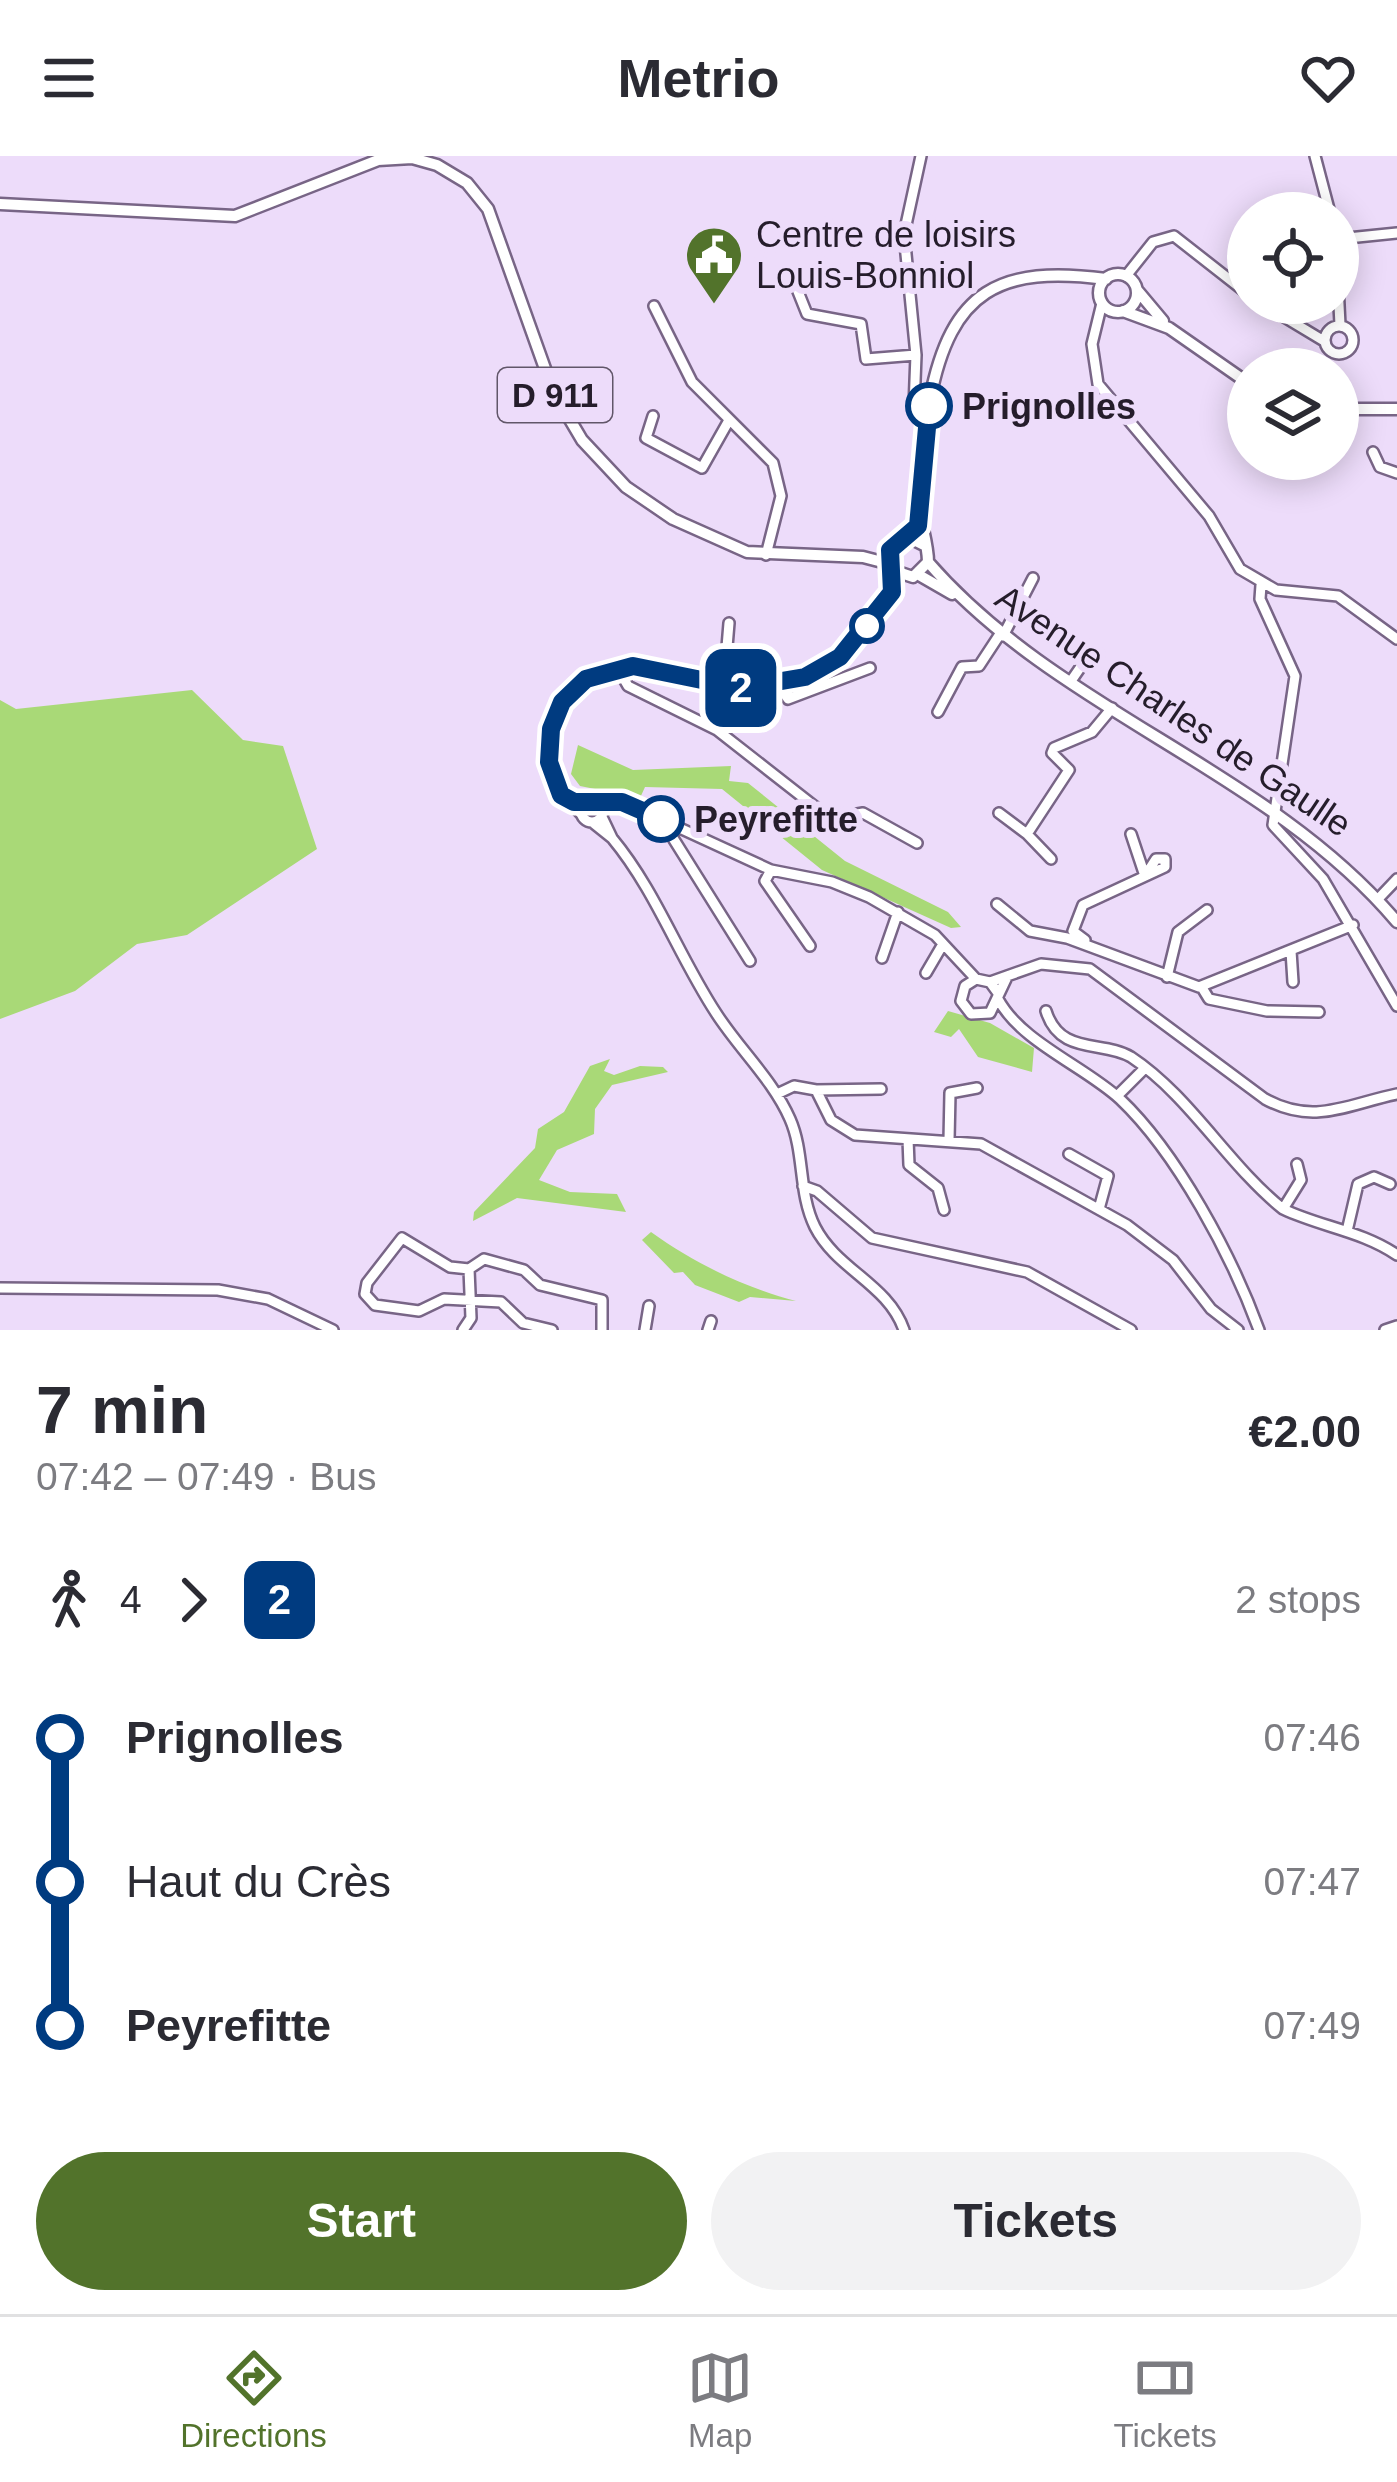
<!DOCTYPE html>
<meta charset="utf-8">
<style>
body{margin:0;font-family:Helvetica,sans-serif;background:#f2f2f3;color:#2b2b33;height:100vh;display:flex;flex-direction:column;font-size:45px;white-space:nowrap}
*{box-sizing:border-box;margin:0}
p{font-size:39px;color:#7c7c81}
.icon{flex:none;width:66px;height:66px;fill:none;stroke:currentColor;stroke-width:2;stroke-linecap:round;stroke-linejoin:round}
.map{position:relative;height:1174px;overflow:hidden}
.details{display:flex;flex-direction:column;background:#fff;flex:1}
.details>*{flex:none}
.badge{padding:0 24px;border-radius:18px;font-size:42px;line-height:78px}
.tools{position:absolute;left:1227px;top:36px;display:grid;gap:24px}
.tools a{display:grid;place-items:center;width:132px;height:132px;border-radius:50%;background:#fff;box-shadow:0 6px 30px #0003;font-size:60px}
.map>.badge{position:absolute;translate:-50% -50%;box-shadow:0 0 0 6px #fff}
.legs{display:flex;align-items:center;gap:18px;height:132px;padding:0 36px;font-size:39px}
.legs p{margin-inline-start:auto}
.overview{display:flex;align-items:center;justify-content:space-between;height:204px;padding:0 36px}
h1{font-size:66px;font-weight:600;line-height:90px}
.button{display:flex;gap:24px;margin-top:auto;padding:24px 36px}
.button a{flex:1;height:138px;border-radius:72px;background:#52732b;color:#fff;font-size:48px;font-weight:600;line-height:138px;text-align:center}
.button a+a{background:#f2f2f3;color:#2b2b33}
ul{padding:0 36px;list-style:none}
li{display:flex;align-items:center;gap:42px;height:144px;font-size:45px}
li i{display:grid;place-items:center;width:18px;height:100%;margin:0 15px;background:currentColor}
li i::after{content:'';width:30px;height:30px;margin:-15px;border:9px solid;border-radius:50%;background:#fff}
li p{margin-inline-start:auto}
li:first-child i{background:linear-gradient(#0000 50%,currentColor 0)}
li:last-child i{background:linear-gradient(currentColor 50%,#0000 0)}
header{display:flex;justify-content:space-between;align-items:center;height:156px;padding:0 36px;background:#fff;font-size:54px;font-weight:600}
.tab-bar{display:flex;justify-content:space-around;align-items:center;height:168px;border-top:3px solid #e1e1e2;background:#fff;font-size:33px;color:#7c7c81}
.tab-bar a{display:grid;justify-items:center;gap:6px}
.tab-bar .on{color:#52732b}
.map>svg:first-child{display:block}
.green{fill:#a9d977}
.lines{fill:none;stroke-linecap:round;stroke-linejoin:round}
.minor-casing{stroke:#786586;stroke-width:14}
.major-casing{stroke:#786586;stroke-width:15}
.minor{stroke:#fff;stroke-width:9}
.major{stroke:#fff;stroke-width:10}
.line-1-casing{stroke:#fff;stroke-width:27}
.line-1{stroke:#003b80;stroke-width:18}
.stop-1-dot{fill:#fff;stroke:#003b80;stroke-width:6}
.labels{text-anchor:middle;stroke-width:12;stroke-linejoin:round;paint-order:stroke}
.shield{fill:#eddcfa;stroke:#615669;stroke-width:3}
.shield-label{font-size:33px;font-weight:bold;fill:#251d2b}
.poi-label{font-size:36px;fill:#251d2b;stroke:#eddcfa;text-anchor:start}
.stop-label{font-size:36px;font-weight:bold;fill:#251d2b;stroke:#eddcfa;text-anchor:start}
.street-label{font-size:36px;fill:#251d2b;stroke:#eddcfa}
</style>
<header><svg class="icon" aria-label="menu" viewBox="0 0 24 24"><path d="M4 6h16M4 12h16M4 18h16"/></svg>Metrio<svg class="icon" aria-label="heart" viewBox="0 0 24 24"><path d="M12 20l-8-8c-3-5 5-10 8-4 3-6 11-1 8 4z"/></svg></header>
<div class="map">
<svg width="1397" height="1174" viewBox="0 0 1397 1174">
<rect width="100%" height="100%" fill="#eddcfa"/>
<path class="green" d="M 192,534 L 243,584 L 283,590 L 317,693 L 187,779 L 137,788 L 75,835 L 0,863 L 0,544 L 16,553 Z
M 578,589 L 633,614 L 731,610 L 729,625 L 748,627 L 845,705 L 948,756 L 961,771 L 951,772 L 822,714 L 722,633 L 645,631 L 640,642 L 580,630 L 571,618 Z
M 948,855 L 990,867 L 1034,892 L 1032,916 L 978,901 L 959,873 L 951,881 L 934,876 Z
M 610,903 L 604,915 L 614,919 L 640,910 L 663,911 L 668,916 L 612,929 L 595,953 L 594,978 L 557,994 L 539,1024 L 570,1036 L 617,1038 L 626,1056 L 517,1042 L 473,1065 L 474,1056 L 535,992 L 538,973 L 564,956 L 590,910 Z
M 651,1076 C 694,1107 745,1132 796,1145 L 750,1141 L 739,1146 L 695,1129 L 683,1116 L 674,1117 L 642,1084 Z"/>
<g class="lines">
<g class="minor-casing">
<path id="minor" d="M 921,0 L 904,78 L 916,199 L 914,251 L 925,268
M 1315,0 L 1330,57
M 1338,83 L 1397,77
M 1126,120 L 1153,86 L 1174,80 L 1248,138
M 1338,129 L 1340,169
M 797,133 L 807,158 L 861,168 L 866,203 L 916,199
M 1102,147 L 1092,188 L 1098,228 L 1209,360 L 1240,413 L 1276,434 L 1338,440 L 1397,483
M 1261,147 L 1324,185
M 654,150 L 692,226 L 773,307 L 781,340 L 766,399
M1325 184a14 14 0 1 1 28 0a14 14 0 1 1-28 0Z
M 653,260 L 646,282 L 702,312 L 728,266
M 1373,296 L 1380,311 L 1397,317
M 1261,429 L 1260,443 L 1295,520 L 1273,669 L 1323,723 L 1397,850
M 729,467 L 726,503 L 776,524
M 1003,480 L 1033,422
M 617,511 L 628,530 L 717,574 L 823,657 L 840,661 L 863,657 L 917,687
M773 530a8 8 0 1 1 16 0a8 8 0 1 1-16 0Z
M 1071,525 L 1091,496
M 789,530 C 830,505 894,470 895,415
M 784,537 L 788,543 L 870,512
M 938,556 L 962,511 L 979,510 L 1000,478
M581 655a11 11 0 1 1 22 0a11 11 0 1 1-22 0Z
M 598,646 L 623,646 L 771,714 L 832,726 L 869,741 L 935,779 L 976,823
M 999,657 L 1027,678 L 1069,614 L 1052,597 L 1054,592 L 1092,576 L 1112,552
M 581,658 L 556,631 L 549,588 L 563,546 L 586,523 L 633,510 L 719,531 L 775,535
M 661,663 L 750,805
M 592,666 L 612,682 L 602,661
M 1027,678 L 1051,703
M 1131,678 L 1145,720
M 612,682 C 656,735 678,799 716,857 C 739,893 773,924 790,963 C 805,997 798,1037 815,1071 C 837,1114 888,1128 904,1174
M 771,714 L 765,725 L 810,790
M 1378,743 L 1397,723
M 997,748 L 1030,775 L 1067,782 L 1199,831 L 1353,769
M 1085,784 L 1073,775 L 1083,749 L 1165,711 L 1165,703 L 1156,703 L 1145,720
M 1291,795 L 1293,826
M 882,802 L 898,756
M 926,817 L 943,788
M 1167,821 L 1178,776 L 1207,754
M 990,826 L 1041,808 L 1090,813 L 1265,943 C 1314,970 1348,948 1397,938
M 1201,830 L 1209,843 L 1267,855 L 1319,856
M 998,837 L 990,826 L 976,823 L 965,830 L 961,845 L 971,858 L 990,857 L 1007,821
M 998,843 C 1021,886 1084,910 1120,943 C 1177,997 1232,1100 1259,1174
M 1046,855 C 1060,900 1103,884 1131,901 C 1190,940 1228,1009 1283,1053 C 1321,1071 1362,1075 1397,1099
M 816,934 L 881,933
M 777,938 L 794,930 L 816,934 L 831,964 L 855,979 L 981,988 L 1127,1069 L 1173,1104 L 1211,1153 L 1238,1174
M 1117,940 L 1144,913
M 908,983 L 909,1009 L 938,1032 L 944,1054
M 949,984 L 950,937 L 977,932
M 1069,998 L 1108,1020 L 1099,1053
M 803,1030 L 817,1035 L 872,1082 L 1027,1116 L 1131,1174
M 1283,1053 L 1301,1024 L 1297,1008
M 1347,1075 L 1358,1028 L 1374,1021 L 1390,1028
M 469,1113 L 450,1111 L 402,1082 L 367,1127 L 365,1138 L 375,1149 L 419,1155 L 444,1143 L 501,1146 L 523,1167 L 552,1174
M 0,1132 L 218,1134 L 268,1143 L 333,1174
M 463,1174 L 471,1162 L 469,1113 L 484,1103 L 524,1114 L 540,1129 L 602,1144 L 602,1174
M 645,1174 L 649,1150
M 708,1174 L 711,1165
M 1385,1174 L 1397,1170"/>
</g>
<g class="major-casing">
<path id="major" d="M 0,48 L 235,60 L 378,4 L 412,2 L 437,9 L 467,27 L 488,53 L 553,235 L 582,284 L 626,331 L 673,363 L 747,396 L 863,401 L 890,408
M1099 137a19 19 0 1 1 38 0a19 19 0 1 1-38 0Z
M 1137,134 L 1163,165
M 1123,155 L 1169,172 L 1248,227
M 1338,253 L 1397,253
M 924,389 L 910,382 L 895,387 L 889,401 L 895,415 L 913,421 L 928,406 C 928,386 919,364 918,343 C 917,309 924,276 930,243 C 951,134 1000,109 1106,123
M 928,406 C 1059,557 1268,613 1397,766
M 919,419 L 952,438"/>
</g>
<use href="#minor" class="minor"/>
<use href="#major" class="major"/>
</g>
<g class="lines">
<g class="line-1-casing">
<path id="line-1" d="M 661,663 L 622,646 L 574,646 L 561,639 L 549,606 L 551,573 L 562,546 L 586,523 L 633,510 L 741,532 L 805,521 L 840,501 L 892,436 L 890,394 L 918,370 L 929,250"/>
</g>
<use href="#line-1" class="line-1"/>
</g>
<defs>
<g id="civic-pin" transform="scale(3)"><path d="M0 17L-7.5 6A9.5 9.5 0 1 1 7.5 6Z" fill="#52732b" stroke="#eddcfa"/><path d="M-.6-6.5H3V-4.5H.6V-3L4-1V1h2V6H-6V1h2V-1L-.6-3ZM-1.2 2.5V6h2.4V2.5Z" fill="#fff"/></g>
</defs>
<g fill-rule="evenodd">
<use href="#civic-pin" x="714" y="99"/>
</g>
<g class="stop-1-dot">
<circle cx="929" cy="250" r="21"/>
<circle cx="867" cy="470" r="15"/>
<circle cx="661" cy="663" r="21"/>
</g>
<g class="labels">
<rect class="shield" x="498" y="212" width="114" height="54" rx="9"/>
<g class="shield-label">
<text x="555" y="251">D 911</text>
</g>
<g class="poi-label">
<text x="756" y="91">Centre de loisirs<tspan x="756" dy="41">Louis-Bonniol</tspan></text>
</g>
<g class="stop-label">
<text x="962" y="263">Prignolles</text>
<text x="694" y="676">Peyrefitte</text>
</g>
<g class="street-label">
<text transform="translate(1174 554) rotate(34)" y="13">Avenue Charles de Gaulle</text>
</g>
</g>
</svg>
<div class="tools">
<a><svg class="icon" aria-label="locate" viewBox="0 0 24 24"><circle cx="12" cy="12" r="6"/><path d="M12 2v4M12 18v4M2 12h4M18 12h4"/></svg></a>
<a><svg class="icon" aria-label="layers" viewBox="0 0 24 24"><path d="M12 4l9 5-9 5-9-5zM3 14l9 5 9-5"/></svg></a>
</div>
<b class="badge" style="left:741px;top:532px;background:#003b80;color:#fff">2</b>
</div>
<section class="details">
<div class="overview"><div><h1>7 min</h1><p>07:42 – 07:49 · Bus</p></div><b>€2.00</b></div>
<div class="legs"><svg class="icon" aria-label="walk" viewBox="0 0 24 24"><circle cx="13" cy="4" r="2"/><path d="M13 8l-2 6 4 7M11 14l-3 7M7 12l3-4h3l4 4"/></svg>4<svg class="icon" aria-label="forward" viewBox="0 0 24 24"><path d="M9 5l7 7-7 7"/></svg><b class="badge" style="background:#003b80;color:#fff">2</b><p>2 stops</p></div>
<ul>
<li><i style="color:#003b80"></i><b>Prignolles</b><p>07:46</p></li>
<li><i style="color:#003b80"></i><span>Haut du Crès</span><p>07:47</p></li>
<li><i style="color:#003b80"></i><b>Peyrefitte</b><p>07:49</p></li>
</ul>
<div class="button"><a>Start</a><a>Tickets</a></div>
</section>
<nav class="tab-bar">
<a class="on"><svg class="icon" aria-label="directions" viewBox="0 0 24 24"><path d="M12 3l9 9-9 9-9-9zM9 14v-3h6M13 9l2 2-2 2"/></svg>Directions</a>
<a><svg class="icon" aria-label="map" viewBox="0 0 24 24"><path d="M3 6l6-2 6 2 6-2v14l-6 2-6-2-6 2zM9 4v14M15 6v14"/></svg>Map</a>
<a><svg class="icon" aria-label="tickets" viewBox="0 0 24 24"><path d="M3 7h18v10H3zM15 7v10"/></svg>Tickets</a>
</nav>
